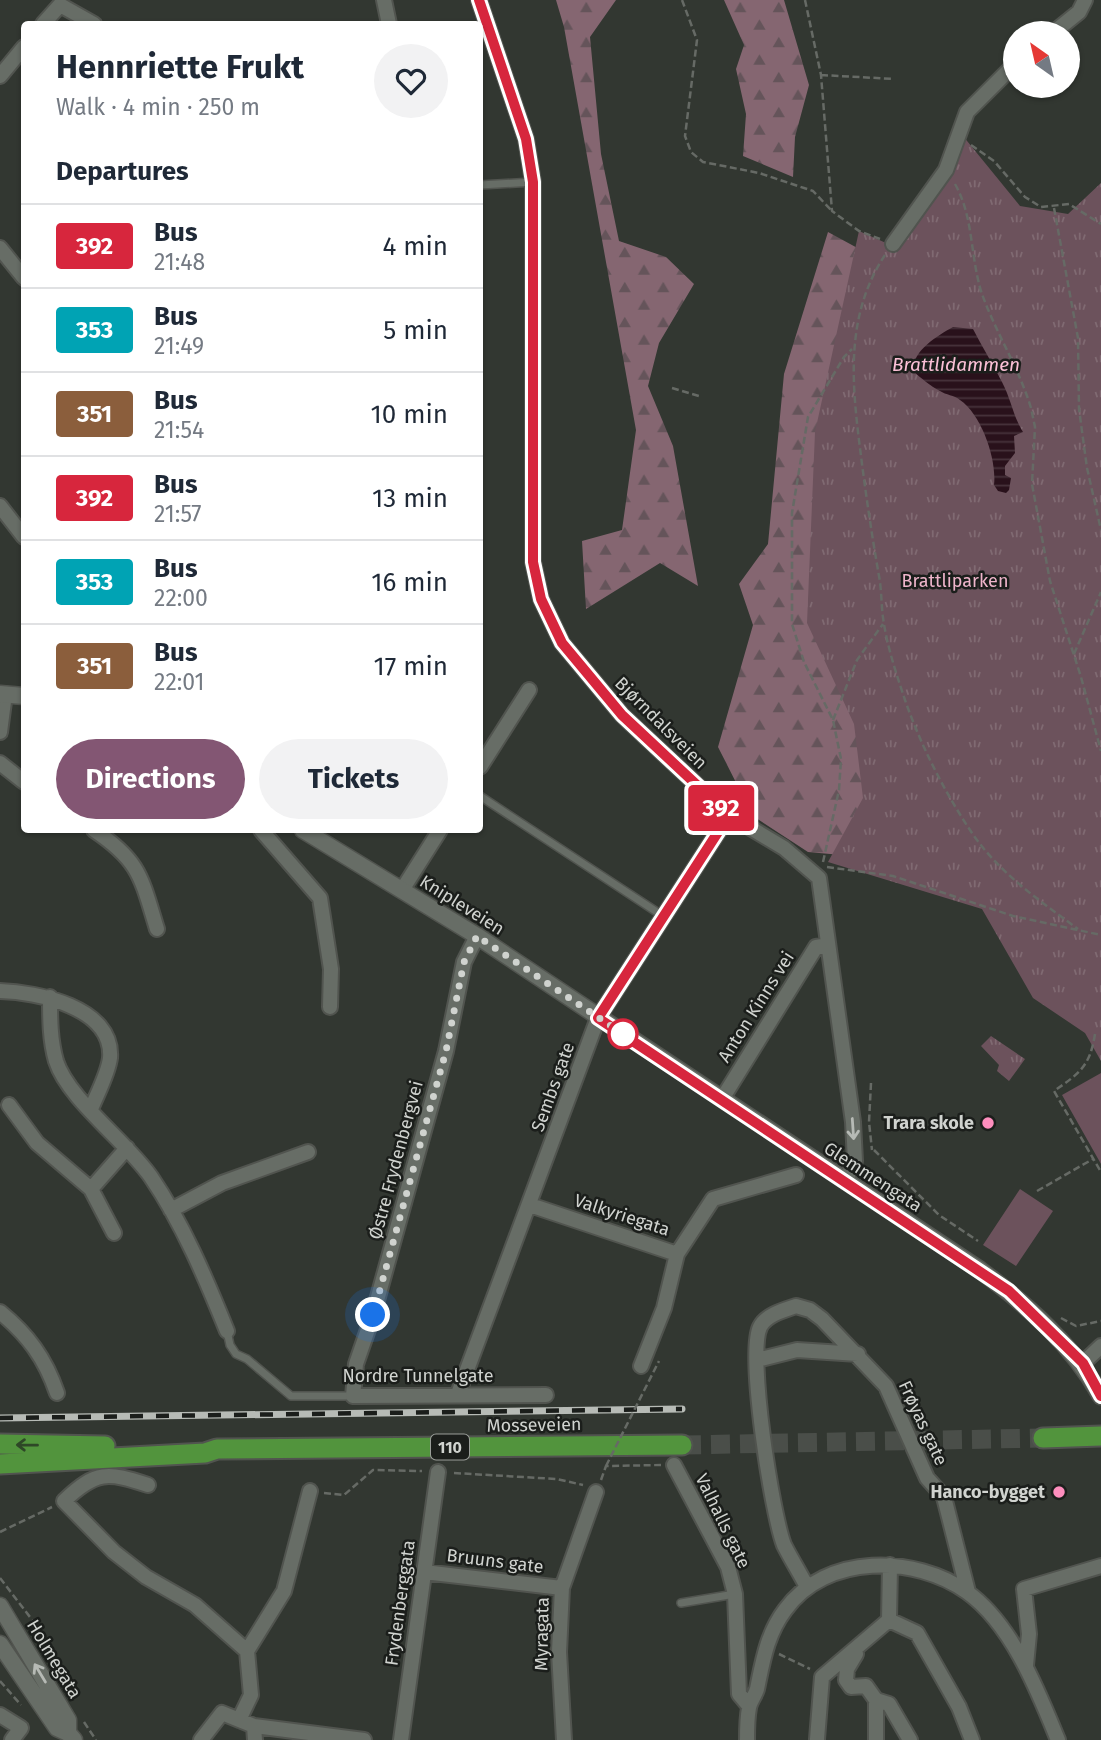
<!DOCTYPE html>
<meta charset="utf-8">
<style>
body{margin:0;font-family:"Fira Sans",sans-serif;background:#f2f2f3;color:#1f2937;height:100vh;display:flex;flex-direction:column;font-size:26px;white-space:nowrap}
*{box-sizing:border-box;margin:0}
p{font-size:23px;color:#747a83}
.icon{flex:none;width:38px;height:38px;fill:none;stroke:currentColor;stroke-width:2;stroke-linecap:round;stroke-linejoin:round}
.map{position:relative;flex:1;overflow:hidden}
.panel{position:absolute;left:21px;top:21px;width:462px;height:812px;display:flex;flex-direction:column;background:#fff;border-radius:7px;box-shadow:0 2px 5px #0004}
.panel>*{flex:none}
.badge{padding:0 14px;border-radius:5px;font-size:24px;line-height:46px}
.needle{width:46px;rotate:326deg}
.fabs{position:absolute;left:1003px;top:21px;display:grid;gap:14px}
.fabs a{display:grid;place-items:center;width:77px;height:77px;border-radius:50%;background:#fff;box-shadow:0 2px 5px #0004;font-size:35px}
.you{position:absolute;width:35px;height:35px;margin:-18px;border:5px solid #fff;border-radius:50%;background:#1a73e8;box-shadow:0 0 0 10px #1a73e833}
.map>.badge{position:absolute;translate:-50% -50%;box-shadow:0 0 0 4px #fff}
h2{padding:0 35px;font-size:26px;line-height:63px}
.round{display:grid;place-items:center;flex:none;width:74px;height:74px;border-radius:37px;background:#f2f2f3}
.headline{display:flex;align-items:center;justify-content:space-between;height:119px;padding:0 35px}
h1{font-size:33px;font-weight:700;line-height:52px}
.button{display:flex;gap:14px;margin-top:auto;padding:14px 35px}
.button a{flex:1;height:80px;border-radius:42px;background:#835673;color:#fff;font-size:28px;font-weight:700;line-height:80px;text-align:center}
.button a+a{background:#f2f2f3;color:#1f2937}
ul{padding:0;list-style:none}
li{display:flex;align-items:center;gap:21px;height:84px;padding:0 35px;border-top:2px solid #e0e1e3}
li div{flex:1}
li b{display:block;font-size:26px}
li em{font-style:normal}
li .badge{min-width:77px;font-weight:700;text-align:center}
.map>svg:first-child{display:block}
.forest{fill:url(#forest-firs)}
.park{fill:url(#park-tufts)}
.pitch{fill:#6c525c}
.water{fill:url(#water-rules)}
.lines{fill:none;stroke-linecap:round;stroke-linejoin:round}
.trunk-tunnel{stroke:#4a4e49;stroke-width:19;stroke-dasharray:19 10;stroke-linecap:butt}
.service-casing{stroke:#51544f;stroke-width:10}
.minor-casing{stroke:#51544f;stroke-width:18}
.tertiary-casing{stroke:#51544f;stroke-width:19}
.trunk-casing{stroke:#51544f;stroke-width:23}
.path{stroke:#666a65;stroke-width:2.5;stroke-dasharray:7 3.5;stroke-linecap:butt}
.service{stroke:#676d66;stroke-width:7}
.minor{stroke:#676d66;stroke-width:14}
.tertiary{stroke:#676d66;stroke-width:16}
.trunk{stroke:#52943d;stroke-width:19}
.rail-casing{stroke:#b7bbb6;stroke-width:7}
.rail{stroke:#1b1e1b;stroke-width:4.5;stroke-dasharray:13;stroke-linecap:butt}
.path-bridge{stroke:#666a65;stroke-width:2.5;stroke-dasharray:7 3.5;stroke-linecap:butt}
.oneway{stroke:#b6bab5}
.oneway2{stroke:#2e4727}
.line-casing{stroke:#fff;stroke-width:16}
.line{stroke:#d7263d;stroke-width:10}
.walk{stroke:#d0d3cf;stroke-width:7;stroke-dasharray:0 12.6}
.stop-dot{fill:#fff;stroke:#d7263d;stroke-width:3.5}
.poi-dot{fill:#fe8ebd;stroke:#1b1e1b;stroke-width:2.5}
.labels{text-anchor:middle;stroke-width:5;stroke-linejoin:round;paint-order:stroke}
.shield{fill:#1b1e1b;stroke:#9a9d99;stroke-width:2}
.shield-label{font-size:16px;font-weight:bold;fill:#d0d3cf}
.park-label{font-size:18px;fill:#efb5cb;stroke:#1b1e1b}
.street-label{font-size:18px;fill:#d0d3cf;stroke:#1b1e1b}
.poi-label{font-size:18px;font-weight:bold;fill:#d0d3cf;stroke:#1b1e1b;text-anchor:end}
.water-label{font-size:19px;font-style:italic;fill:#fbc0d6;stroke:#1b1e1b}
</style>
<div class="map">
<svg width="1101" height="1740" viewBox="0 0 1101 1740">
<defs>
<pattern id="forest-firs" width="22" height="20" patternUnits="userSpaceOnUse" patternTransform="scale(1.75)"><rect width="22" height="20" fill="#856671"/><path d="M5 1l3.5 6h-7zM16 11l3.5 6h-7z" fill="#65545a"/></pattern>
<pattern id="park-tufts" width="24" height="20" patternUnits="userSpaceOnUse" patternTransform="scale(1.75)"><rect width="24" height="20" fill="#6c525c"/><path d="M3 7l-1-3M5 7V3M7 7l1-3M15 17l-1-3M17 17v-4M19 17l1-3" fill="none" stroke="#806a72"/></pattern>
<pattern id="water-rules" width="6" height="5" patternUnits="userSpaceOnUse" patternTransform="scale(1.75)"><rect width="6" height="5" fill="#29111b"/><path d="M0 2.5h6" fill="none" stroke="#47333b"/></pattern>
</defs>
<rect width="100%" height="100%" fill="#323731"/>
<path class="forest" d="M 556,0 L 616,0 L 590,37 L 601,154 L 619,241 L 666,257 L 694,284 L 659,343 L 648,386 L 673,446 L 698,586 L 660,563 L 586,609 L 582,541 L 622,530 L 636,430 L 564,27 Z
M 724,0 L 784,0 L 809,85 L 795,137 L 793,177 L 743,156 L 746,114 L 736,69 L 744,45 Z
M 828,232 L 874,257 L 897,860 L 808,852 L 753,816 L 718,747 L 753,625 L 739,584 L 768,544 L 784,374 Z"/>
<path class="park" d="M 963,136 L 1020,206 L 1068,214 L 1101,183 L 1101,1061 L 1085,1033 L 1033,998 L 982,909 L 828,862 L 863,798 L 854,724 L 807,623 L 815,432 L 859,231 L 886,243 Z
M 991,1036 L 1025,1059 L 1009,1081 L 997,1071 L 999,1065 L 981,1046 Z"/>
<path class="pitch" d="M 1101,1073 L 1101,1164 L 1062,1095 Z
M 1020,1189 L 1053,1211 L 1016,1266 L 983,1245 Z"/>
<path class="water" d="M 953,327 L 973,329 C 982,347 993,364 1002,382 C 1011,399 1013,416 1023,432 L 1014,436 L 1015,453 L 1005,466 L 1005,475 L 1011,478 L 1009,490 L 1006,493 L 998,491 L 994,485 C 997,460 982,415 960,400 C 954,395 946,395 940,391 C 930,386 921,378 913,371 C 912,351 937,336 953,327 Z"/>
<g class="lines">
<path class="trunk-tunnel" d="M 682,1445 L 1043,1438"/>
<g class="service-casing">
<path id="service" d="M 480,185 L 533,182
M 480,796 L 663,916
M 227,1331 L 230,1345 L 236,1354 L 247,1359 L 291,1396 L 353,1396
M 681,1603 L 735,1594"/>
</g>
<g class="minor-casing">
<path id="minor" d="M 384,0 L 389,24
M 479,0 L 526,139 L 533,182 L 533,562 L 541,599 L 562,643 L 622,715 L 729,815 L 784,848 L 819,878 L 853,1122 L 855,1161 L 845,1181
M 43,24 L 60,5 L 94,24
M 1053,33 L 1079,12 L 1085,0
M 0,76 L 24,47
M 893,244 L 946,170 L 967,112 L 1015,64
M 0,248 L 24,278
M 0,506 L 24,537
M 0,732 L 5,694
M 0,763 L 24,782
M 480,767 L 529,690
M 94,830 C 140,861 141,877 157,929
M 261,830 L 320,898 L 331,969 L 330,1007
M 402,890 L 440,830
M 477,936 L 464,962 L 446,1051 L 373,1315 L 356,1364 L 353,1396 L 546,1395
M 0,991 C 36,992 114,1007 110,1058 C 108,1074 97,1094 91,1109
M 50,997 C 50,1018 50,1040 56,1061 C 68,1099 127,1142 151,1177 C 183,1224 206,1279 227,1331
M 722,1099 L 816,947 L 828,945
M 9,1105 L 37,1143 L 91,1189 L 114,1233
M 91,1189 L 127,1148
M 530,1205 L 677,1254 L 713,1199 L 796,1175
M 171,1210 L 222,1183 L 308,1152
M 0,1312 C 28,1335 45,1358 57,1393
M 757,1360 L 797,1350 L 858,1354
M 1083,1363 L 1101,1346
M 641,1366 L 664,1308 L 677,1254
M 458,1394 L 598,1018 L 729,815
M 674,1465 L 728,1567 L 735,1594 L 739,1694 L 749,1706
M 148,1485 C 108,1472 96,1470 64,1501 L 114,1552 L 146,1577 L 195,1605 L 247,1651
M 424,1572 L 562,1588
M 807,1587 C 800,1573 791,1559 784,1545 C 772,1514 747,1354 760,1327 C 766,1315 784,1310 796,1306 L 810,1310 L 822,1319 L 886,1386 L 927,1478 L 944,1497 L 968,1592
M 889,1620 L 917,1633 L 959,1707 L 972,1740
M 856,1654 L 847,1669 L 846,1680 L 851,1687 L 866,1686 L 876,1700 L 889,1704 L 910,1740
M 1026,1665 L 1029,1634 L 1024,1589 L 1101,1566
M 0,1715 L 21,1728 L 12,1740
M 239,1720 L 251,1695 L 247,1651 L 284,1591 L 310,1491
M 254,1726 L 255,1740
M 817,1739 L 822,1677 L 889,1620 L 890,1565
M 201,1740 L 222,1713 L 254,1726 L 364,1740
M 401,1740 L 438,1472
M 564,1740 L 559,1652 L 562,1588 L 596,1492
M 747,1740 C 747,1730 747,1718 749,1708 C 750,1701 755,1696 757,1689 C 763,1660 767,1634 785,1610 C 826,1553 915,1555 967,1592 C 1012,1624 1038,1691 1058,1740
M 876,1740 L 876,1700"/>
</g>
<g class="tertiary-casing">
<path id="tertiary" d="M 0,694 L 24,696
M 303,830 L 477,936 L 980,1270 C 1027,1305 1072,1344 1101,1396
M 0,1606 L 68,1720 L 68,1733
M 0,1644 L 57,1728 L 68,1733 L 74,1740"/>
</g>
<g class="trunk-casing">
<path id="trunk" d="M 1043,1438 L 1101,1436
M 0,1444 L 105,1446
M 0,1464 L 205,1453 L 217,1449 L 682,1445"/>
</g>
<path class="path" d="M 682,0 L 697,40 L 685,136 L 691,152 L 703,162 L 759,173 L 813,191 L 832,211
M 805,0 L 821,75 L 832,211 L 859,231 L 880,239
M 821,75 L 894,79
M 971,145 L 994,161 L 1025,197 L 1041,207 L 1069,204 L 1101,224
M 955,184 C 974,217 970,258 982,294 C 996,333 1019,368 1031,408 L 1035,427 L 1032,484 L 1050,581 L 1081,677 L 1101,751
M 1054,208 L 1078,338 L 1079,409 L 1087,468 L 1101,530
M 885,255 C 844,317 852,386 861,456 C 866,496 872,536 879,576 C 882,592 881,608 884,624 C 888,649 897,676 905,700 C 921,746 945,793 972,833 C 999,873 1040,901 1078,929
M 672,388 L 702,397
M 1074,654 L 1101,592
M 833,720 L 857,660 L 883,624
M 823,862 L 839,790 L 841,759 L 833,720 L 804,662 L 792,624 L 792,513 L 808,417 L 844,357 L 852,349
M 827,867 L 893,876 L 1013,916 L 1101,935
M 1095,1034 C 1090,1066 1080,1073 1054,1091 L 1101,1172
M 871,1083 L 869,1122 L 872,1150
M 874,1150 L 939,1215 L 978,1241
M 1037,1191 L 1093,1159
M 1061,1318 L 1076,1326 L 1101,1321
M 454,1473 L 557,1479 L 583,1485
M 601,1480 L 606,1466 L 661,1465
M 324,1493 L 344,1495 L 373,1470 L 422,1471
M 0,1532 L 52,1507
M 0,1578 L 43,1634 L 56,1667
M 779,1654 L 810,1669
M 0,1681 L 21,1705
M 84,1722 L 96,1740"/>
<use href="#service" class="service"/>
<use href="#minor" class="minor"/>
<use href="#tertiary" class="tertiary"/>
<use href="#trunk" class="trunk"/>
<g class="rail-casing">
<path id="rail" d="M 0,1418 L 682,1409"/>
</g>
<use href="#rail" class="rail"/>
<path class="path-bridge" d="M 606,1466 L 659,1361"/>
</g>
<defs><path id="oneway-shaft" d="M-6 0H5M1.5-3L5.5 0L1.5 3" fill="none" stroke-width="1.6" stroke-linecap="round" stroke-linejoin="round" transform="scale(1.75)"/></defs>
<g class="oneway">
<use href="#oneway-shaft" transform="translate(853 1129) rotate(86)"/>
<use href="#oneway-shaft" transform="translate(40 1673) rotate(-121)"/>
</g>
<use class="oneway2" href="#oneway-shaft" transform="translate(27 1445) rotate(-179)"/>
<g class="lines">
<g class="line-casing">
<path id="line" d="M 479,0 L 526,139 L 533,182 L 533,562 L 541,599 L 562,643 L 622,715 L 729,815 L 598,1018 L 1009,1291 L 1083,1363 L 1101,1396"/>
</g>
<use href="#line" class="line"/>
<path class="walk" d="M 373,1315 L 446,1051 L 464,962 L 477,936 L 623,1034"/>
</g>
<circle class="stop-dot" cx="623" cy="1034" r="14"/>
<g class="poi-dot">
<circle cx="988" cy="1123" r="7"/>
<circle cx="1059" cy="1492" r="7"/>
</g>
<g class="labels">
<rect class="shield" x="431" y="1434.5" width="38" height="25" rx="5"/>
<g class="shield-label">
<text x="450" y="1453">110</text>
</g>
<g class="park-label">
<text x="955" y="587">Brattliparken</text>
</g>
<g class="street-label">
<text transform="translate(661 723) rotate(45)" y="6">Bjørndalsveien</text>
<text transform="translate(462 905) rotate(32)" y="6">Knipleveien</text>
<text transform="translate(756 1007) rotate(-58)" y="6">Anton Kinns vei</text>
<text transform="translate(553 1087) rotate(-70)" y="6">Sembs gate</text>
<text transform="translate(396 1160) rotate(-75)" y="6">Østre Frydenbergvei</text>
<text transform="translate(873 1177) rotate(33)" y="6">Glemmengata</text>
<text transform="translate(622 1215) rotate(18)" y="6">Valkyriegata</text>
<text x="418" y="1382">Nordre Tunnelgate</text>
<text transform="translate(923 1423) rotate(65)" y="6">Frøyas gate</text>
<text transform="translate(534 1425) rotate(-1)" y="6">Mosseveien</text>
<text transform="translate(723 1521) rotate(64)" y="6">Valhalls gate</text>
<text transform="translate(495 1561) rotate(7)" y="6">Bruuns gate</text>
<text transform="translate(400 1603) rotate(-82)" y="6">Frydenberggata</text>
<text transform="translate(542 1634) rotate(-89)" y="6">Myragata</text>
<text transform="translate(54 1659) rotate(59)" y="6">Holmegata</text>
</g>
<g class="poi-label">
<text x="974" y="1129">Trara skole</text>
<text x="1045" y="1498">Hanco-bygget</text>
</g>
<g class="water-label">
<text x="956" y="371">Brattlidammen</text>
</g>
</g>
</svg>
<div class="fabs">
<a><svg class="needle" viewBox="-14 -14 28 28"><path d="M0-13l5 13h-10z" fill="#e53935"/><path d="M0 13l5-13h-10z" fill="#747a83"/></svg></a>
</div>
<div class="you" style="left:373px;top:1315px"></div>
<b class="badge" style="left:721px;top:808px;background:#d7263d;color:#fff">392</b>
<section class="panel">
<div class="headline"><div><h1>Hennriette Frukt</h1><p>Walk · 4 min · 250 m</p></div><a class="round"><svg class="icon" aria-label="heart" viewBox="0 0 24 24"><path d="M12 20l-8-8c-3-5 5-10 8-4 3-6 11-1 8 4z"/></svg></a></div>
<h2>Departures</h2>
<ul>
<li><span class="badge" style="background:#d7263d;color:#fff">392</span><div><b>Bus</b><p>21:48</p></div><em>4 min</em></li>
<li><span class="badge" style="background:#00a3b4;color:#fff">353</span><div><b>Bus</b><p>21:49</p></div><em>5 min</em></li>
<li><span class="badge" style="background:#8b5e3c;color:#fff">351</span><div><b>Bus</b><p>21:54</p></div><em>10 min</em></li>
<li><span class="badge" style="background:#d7263d;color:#fff">392</span><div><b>Bus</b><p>21:57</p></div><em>13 min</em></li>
<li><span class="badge" style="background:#00a3b4;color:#fff">353</span><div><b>Bus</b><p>22:00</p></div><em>16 min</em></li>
<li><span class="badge" style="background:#8b5e3c;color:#fff">351</span><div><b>Bus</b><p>22:01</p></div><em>17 min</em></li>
</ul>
<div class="button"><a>Directions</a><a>Tickets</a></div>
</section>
</div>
